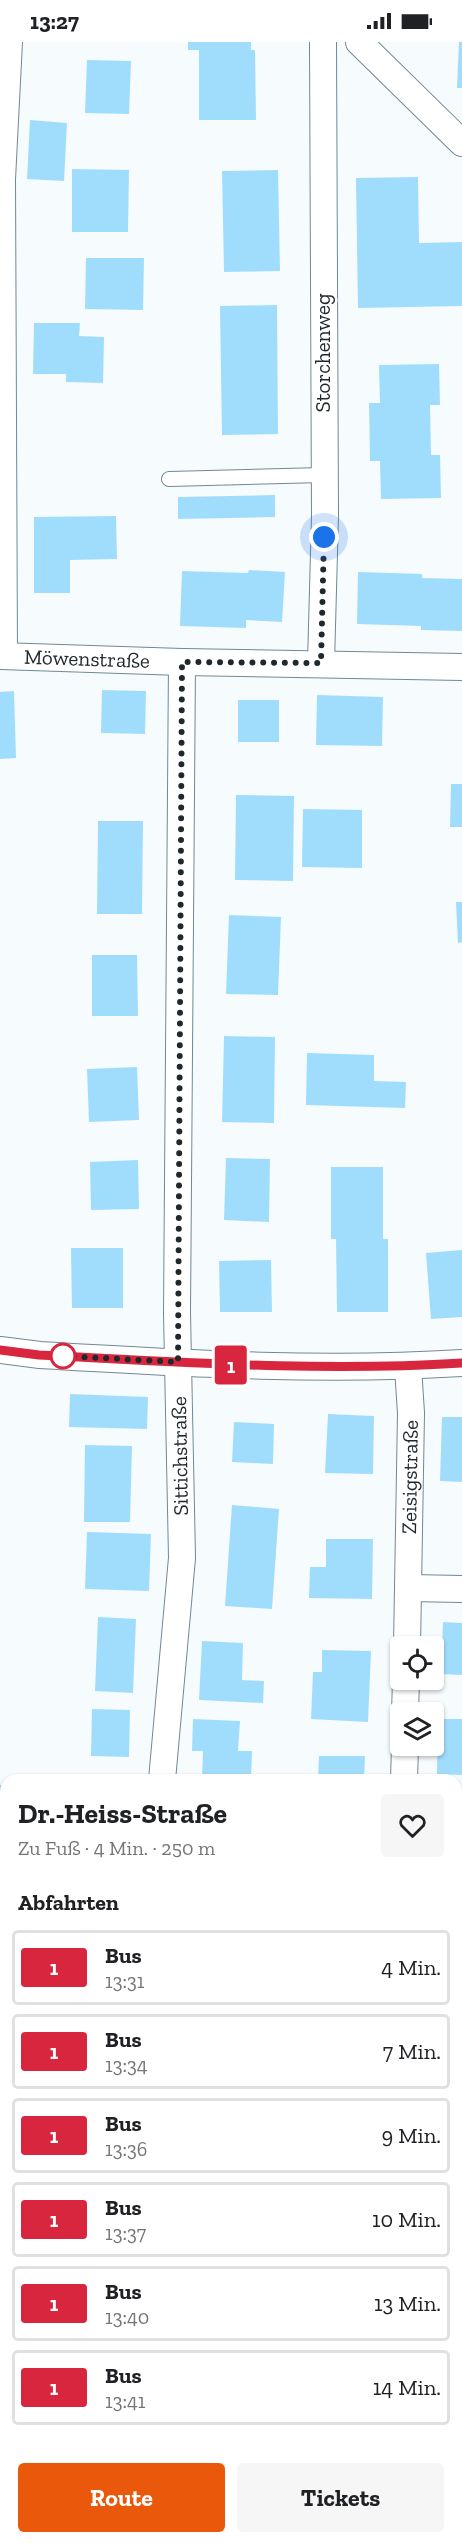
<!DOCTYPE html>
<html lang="de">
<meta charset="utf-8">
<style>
body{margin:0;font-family:"Zilla Slab",serif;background:#f6f6f6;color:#202124;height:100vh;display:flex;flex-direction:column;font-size:22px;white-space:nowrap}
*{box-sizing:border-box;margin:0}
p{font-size:20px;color:#757577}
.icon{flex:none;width:33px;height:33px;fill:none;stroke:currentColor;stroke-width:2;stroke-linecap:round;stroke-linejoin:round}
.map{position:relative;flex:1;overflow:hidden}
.panel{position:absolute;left:0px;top:1732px;width:462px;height:770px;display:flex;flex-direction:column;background:#fff;border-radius:18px 18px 0 0;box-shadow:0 2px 4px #0004}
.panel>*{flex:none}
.badge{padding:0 12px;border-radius:4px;font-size:21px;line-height:39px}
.fabs{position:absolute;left:390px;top:1594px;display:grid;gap:12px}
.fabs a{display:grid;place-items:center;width:54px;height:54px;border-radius:6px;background:#fff;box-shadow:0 2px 4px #0004;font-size:30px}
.you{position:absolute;width:30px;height:30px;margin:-15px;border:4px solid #fff;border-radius:50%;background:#1a73e8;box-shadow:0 0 0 9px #1a73e833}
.map>.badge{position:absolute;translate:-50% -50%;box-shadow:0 0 0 3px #fff}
h2{padding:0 18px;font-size:22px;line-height:54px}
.round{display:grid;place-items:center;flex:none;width:63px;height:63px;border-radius:6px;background:#f6f6f6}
.headline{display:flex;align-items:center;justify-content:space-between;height:102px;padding:0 18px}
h1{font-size:28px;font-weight:800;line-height:45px}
.action{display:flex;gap:12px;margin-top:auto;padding:12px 18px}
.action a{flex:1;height:69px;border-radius:6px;background:#ea580c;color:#fff;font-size:24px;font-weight:800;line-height:69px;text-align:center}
.action a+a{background:#f6f6f6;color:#202124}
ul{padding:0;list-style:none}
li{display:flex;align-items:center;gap:18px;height:75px;margin:0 12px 9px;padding:0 6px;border:3px solid #e0e0e0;border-radius:6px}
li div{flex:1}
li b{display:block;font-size:22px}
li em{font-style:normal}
li .badge{min-width:66px;font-weight:700;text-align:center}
.status{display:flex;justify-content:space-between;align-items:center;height:42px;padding:0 30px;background:#fff;direction:ltr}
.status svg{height:16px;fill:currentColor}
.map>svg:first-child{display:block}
.green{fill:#d0ecfb}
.building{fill:#a0ddfd}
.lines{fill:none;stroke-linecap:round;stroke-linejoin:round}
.lane-casing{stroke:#718894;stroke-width:16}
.street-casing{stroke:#718894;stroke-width:28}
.lane{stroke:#fff;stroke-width:14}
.street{stroke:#fff;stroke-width:26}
.line-casing{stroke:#fff;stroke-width:14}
.line{stroke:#d7263d;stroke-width:9}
.walk{stroke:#1f282d;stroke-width:6;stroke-dasharray:0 10.8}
.stop-dot{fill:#fff;stroke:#d7263d;stroke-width:3}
.labels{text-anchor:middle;stroke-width:5;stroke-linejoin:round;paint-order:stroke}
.street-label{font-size:21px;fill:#1f282d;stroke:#fff}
</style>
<div class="status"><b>13:27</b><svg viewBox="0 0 49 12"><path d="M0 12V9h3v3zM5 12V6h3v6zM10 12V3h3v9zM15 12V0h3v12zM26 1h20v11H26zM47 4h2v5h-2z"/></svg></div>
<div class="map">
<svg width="462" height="2501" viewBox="0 0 462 2501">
<rect width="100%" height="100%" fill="#f6fbfe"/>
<path class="green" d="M 128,2496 L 204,2496 L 205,2501 L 129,2501 Z"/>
<path class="building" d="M 188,0 L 251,0 L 251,8 L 255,8 L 256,78 L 199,78 L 199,8 L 188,8 Z
M 459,0 L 462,0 L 462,46 L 457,46 Z
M 87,18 L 131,19 L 129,72 L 85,71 Z
M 30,78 L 67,81 L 64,139 L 27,137 Z
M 72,127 L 129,128 L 128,190 L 72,190 Z
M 278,128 L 280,229 L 224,230 L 222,129 Z
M 418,135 L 419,201 L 462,200 L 462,264 L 358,266 L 356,136 Z
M 86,216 L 144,216 L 143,268 L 85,267 Z
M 277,263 L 278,392 L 222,393 L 220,264 Z
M 34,281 L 80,281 L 79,294 L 104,295 L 103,341 L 66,340 L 66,332 L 33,332 Z
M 439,322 L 440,363 L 430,363 L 431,413 L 440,413 L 441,456 L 381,457 L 380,419 L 370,419 L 369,361 L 380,361 L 379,323 Z
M 275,453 L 275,475 L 178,477 L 178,455 Z
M 116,474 L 117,517 L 70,518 L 70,551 L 34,551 L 34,475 Z
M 249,528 L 285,530 L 282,580 L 246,578 L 246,586 L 180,584 L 182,529 L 248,531 Z
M 358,530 L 422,532 L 422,536 L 462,537 L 462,589 L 421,588 L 421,584 L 357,582 Z
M 102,648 L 146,649 L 145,692 L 101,691 Z
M 14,649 L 16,716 L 0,717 L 0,650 Z
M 317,653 L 383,655 L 382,704 L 316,703 Z
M 238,658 L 279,658 L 279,700 L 238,700 Z
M 451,742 L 462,742 L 462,785 L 450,785 Z
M 236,753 L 294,754 L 293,839 L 235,838 Z
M 303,767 L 362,768 L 362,826 L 302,825 Z
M 98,779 L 143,779 L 142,872 L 97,872 Z
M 456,860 L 462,860 L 462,900 L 458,901 Z
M 229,873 L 281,875 L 278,953 L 226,952 Z
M 92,913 L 137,913 L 138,974 L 92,974 Z
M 224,994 L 275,995 L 274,1081 L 222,1080 Z
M 307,1011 L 374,1013 L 374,1039 L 406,1040 L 405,1066 L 306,1063 Z
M 137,1025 L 139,1078 L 89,1080 L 87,1027 Z
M 226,1116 L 270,1117 L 269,1180 L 224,1178 Z
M 138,1118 L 139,1167 L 91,1168 L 90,1120 Z
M 331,1125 L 383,1125 L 383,1197 L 388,1197 L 388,1270 L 337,1270 L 336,1197 L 331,1197 Z
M 71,1206 L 123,1206 L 123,1266 L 72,1266 Z
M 462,1208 L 462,1275 L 431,1277 L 426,1211 Z
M 271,1218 L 272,1270 L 220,1270 L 219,1219 Z
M 70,1352 L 148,1355 L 147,1387 L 69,1385 Z
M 328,1372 L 374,1374 L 373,1432 L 325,1431 Z
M 442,1375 L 462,1375 L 462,1440 L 440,1439 Z
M 234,1380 L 274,1382 L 273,1422 L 232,1420 Z
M 85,1403 L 132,1404 L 130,1480 L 84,1480 Z
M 232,1463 L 279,1467 L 272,1567 L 225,1564 Z
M 87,1490 L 151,1492 L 149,1549 L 85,1547 Z
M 326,1497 L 373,1497 L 372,1557 L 309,1556 L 310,1525 L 326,1525 Z
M 98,1575 L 136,1577 L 133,1651 L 95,1649 Z
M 443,1580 L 462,1581 L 462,1633 L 441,1632 Z
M 202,1599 L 243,1601 L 242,1638 L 264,1639 L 263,1661 L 199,1658 Z
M 322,1608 L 371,1609 L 368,1680 L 311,1677 L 313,1630 L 322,1630 Z
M 92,1667 L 130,1668 L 129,1715 L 91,1714 Z
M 193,1677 L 240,1679 L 238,1709 L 252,1709 L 251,1737 L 202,1735 L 203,1709 L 192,1709 Z
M 438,1677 L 462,1677 L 462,1733 L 437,1732 Z
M 319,1714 L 365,1714 L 364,1738 L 318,1738 Z
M 0,1743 L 2,1743 L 3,1779 L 0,1779 Z
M 456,1786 L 462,1787 L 462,1841 L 456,1841 Z
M 6,1840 L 6,1877 L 0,1877 L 0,1841 Z
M 456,1892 L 462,1892 L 462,1967 L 456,1967 Z
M 456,2020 L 462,2020 L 462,2120 L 456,2120 Z
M 0,2187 L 6,2187 L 6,2244 L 0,2244 Z
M 0,2382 L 6,2382 L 6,2445 L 0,2445 Z
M 0,2496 L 48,2496 L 49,2501 L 0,2501 Z"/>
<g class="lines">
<g class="lane-casing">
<path id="lane" d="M 169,437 L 323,433"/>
</g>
<g class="street-casing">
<g id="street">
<path d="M 359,0 L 462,101"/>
<path id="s1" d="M 0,614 L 182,620 L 462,625"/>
<path d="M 4,614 L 2,137 L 9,0"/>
<path d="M 321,621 L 325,474 L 323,0"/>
<path d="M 0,1308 L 40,1313 C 180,1321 321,1330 462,1321"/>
<path d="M 409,1546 L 462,1547"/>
<path id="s2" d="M 407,1605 L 411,1371 L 408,1325"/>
<path d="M 405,1671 L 406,1638"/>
<path d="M 162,1738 L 182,1516 L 177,1271 L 182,620"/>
<path d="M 404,1738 L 405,1704"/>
<path d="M 456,1865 L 462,1866"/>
<path d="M 0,2327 L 6,2326"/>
<path d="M 88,2496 L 88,2501"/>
</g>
</g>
<use href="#lane" class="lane"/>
<use href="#street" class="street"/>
</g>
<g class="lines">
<g class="line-casing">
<path id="line" d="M 0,1308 L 39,1313 C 180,1320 321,1330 462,1321"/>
</g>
<use href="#line" class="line"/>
<path class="walk" d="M 63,1314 L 178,1320 L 182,620 L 321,621 L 324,495"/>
</g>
<circle class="stop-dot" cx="63" cy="1314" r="12"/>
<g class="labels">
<g class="street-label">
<text transform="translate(323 311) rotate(-90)" y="7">Storchenweg</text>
<text dy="7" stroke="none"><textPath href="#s1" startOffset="87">Möwenstraße</textPath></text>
<text transform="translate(180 1414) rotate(-91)" y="7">Sittichstraße</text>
<text dy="7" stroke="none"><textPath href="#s2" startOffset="170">Zeisigstraße</textPath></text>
</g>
</g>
</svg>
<div class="fabs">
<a><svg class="icon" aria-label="locate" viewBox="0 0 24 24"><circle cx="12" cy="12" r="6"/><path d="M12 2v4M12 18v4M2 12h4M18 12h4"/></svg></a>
<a><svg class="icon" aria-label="layers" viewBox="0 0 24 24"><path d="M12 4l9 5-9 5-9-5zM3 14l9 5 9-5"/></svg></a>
</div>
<div class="you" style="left:324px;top:495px"></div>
<b class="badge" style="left:231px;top:1323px;background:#d7263d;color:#fff">1</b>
<section class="panel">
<div class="headline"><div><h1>Dr.-Heiss-Straße</h1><p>Zu Fuß · 4 Min. · 250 m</p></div><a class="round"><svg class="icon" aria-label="heart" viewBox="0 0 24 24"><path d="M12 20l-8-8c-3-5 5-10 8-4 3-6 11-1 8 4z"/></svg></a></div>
<h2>Abfahrten</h2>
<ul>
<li><span class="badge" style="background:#d7263d;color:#fff">1</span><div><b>Bus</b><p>13:31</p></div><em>4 Min.</em></li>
<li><span class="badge" style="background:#d7263d;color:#fff">1</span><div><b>Bus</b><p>13:34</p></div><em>7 Min.</em></li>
<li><span class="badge" style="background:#d7263d;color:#fff">1</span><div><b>Bus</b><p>13:36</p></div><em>9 Min.</em></li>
<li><span class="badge" style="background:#d7263d;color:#fff">1</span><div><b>Bus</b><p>13:37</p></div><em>10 Min.</em></li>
<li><span class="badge" style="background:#d7263d;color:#fff">1</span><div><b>Bus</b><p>13:40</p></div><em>13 Min.</em></li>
<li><span class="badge" style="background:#d7263d;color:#fff">1</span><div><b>Bus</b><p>13:41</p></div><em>14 Min.</em></li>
</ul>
<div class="action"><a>Route</a><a>Tickets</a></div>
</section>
</div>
